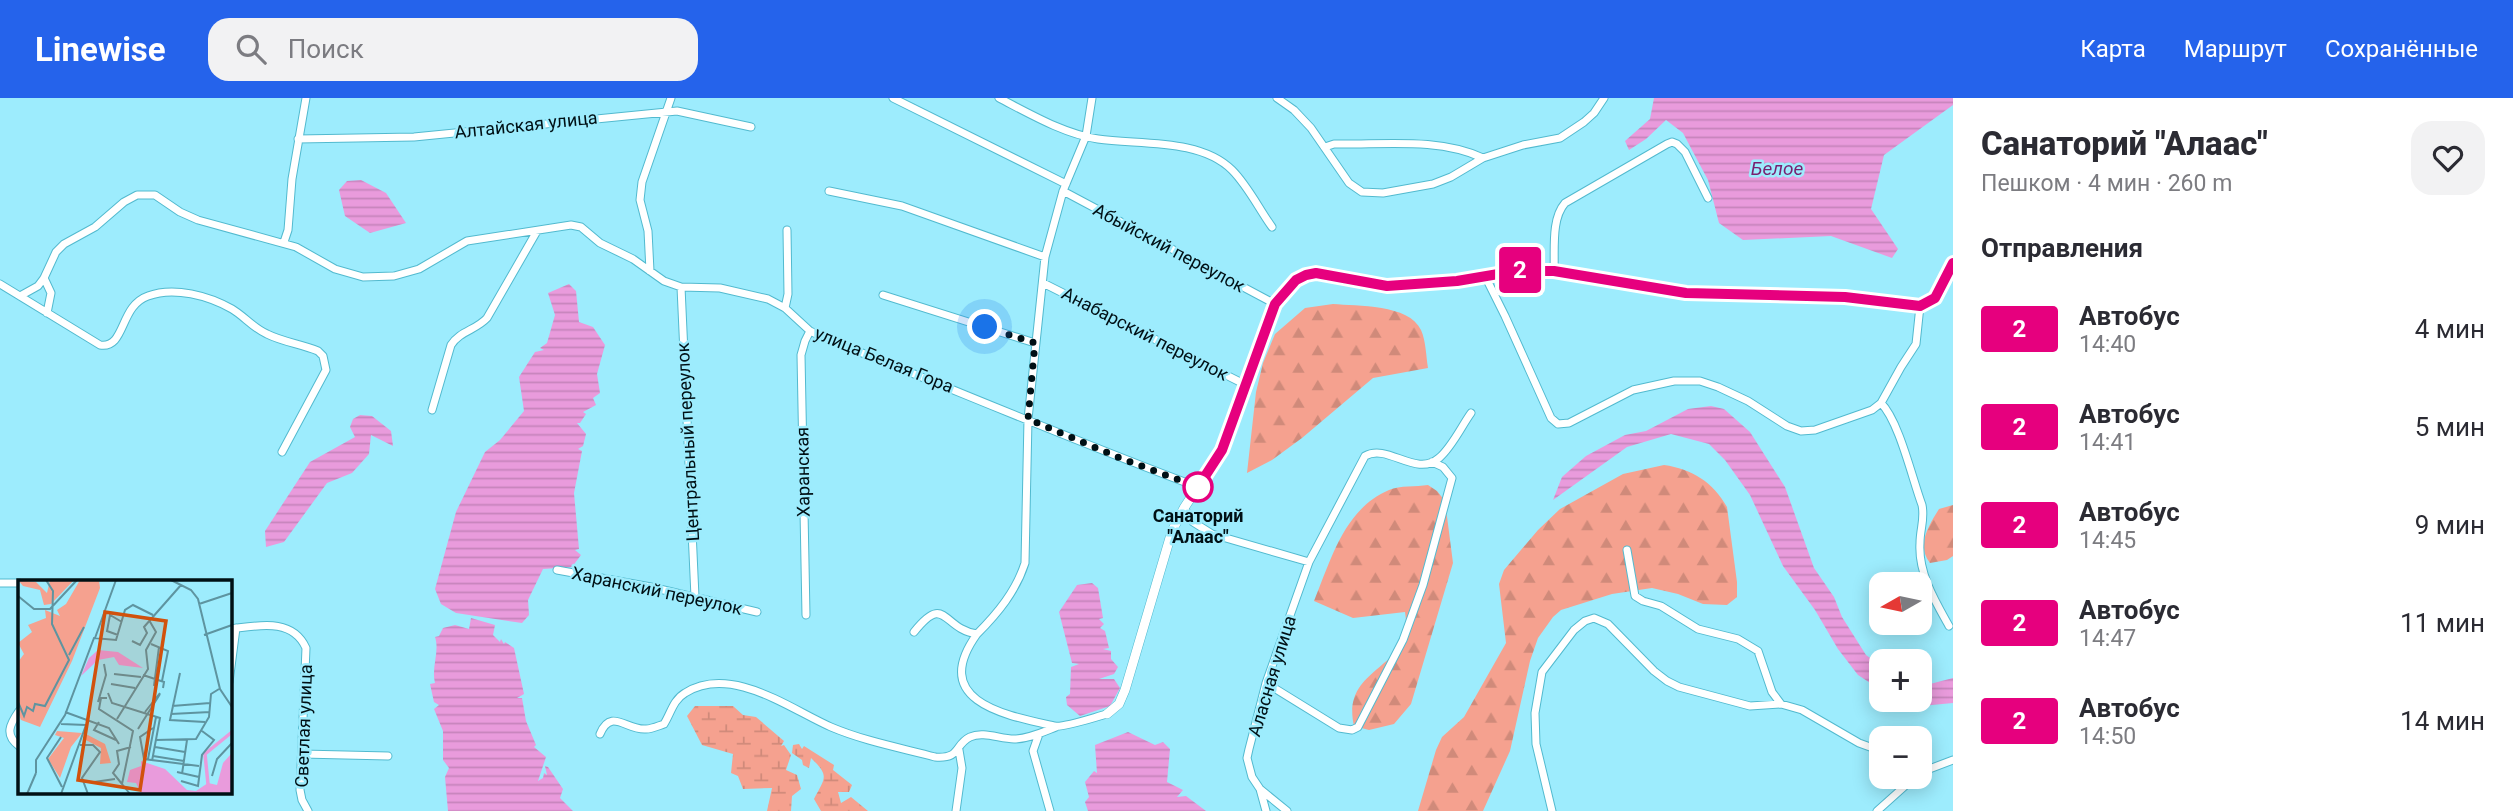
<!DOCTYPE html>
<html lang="ru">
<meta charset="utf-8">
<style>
body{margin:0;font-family:Roboto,sans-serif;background:#f2f2f3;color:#2b2b33;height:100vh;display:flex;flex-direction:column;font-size:26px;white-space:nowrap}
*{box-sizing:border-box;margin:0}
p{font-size:23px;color:#7c7c81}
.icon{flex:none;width:38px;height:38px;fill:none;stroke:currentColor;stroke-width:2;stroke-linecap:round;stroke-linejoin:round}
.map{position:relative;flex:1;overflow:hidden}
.sheet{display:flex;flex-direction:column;background:#fff;width:560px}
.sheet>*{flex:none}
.badge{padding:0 14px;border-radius:5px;font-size:24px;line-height:46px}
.needle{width:46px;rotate:261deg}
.buttons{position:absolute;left:1869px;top:474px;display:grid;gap:14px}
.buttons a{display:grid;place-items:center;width:63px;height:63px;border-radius:14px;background:#fff;box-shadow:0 4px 18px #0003;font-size:35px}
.you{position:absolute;width:35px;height:35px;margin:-18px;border:5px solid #fff;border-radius:50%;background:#1a73e8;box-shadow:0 0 0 10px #1a73e833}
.map>.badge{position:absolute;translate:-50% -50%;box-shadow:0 0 0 4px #fff}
h2{padding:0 28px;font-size:26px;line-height:63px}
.round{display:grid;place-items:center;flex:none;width:74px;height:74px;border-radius:21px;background:#f2f2f3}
.overview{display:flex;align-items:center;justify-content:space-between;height:119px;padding:0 28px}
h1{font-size:33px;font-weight:800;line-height:52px}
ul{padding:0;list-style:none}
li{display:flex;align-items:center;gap:21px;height:98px;padding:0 28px}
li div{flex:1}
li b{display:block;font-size:26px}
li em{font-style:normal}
li .badge{min-width:77px;font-weight:700;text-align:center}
header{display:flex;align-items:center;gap:42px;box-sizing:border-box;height:98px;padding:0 35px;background:#2563eb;color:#fff}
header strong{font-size:33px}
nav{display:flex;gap:38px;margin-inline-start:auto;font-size:24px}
.search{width:490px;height:63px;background:#f2f2f3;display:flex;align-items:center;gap:18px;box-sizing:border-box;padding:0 24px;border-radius:21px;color:#7c7c81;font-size:26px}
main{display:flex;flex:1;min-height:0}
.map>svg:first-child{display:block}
.forest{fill:url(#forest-firs)}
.wetland{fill:url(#wetland-marsh)}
.water{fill:url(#water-rules)}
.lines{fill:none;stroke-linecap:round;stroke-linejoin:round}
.minor-casing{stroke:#52bacf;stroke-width:9}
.tertiary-casing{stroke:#52bacf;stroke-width:10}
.minor{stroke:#fff;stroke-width:7}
.tertiary{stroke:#fff;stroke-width:9}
.line-casing{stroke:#fff;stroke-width:16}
.line{stroke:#e6007e;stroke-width:10}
.walk{stroke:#001015;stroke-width:7;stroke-dasharray:0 12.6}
.stop-dot{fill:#fff;stroke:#e6007e;stroke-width:3.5}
.labels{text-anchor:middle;stroke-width:5;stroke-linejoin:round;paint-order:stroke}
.street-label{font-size:18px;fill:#001015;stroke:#9decfd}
.stop-label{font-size:18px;font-weight:bold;fill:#001015;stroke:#9decfd}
.water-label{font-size:19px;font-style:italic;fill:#791f6f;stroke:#9decfd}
.inset-river{fill:none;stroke:#e99bdc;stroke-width:3.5}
.inset-road{fill:none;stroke:#5e94a0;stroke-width:2}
.view{fill:#d1520d;fill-opacity:0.15;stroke:#d1520d;stroke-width:3.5}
.inset-edge{fill:none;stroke:#001015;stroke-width:3.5}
</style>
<header>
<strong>Linewise</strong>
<div class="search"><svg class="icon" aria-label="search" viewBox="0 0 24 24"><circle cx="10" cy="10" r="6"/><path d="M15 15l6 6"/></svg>Поиск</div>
<nav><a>Карта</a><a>Маршрут</a><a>Сохранённые</a></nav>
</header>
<main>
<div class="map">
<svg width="1953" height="713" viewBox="0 0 1953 713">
<defs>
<pattern id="forest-firs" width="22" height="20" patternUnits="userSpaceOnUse" patternTransform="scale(1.75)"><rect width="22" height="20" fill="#f5a18f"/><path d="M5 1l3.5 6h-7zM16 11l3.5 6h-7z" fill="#d08a7a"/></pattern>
<pattern id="wetland-marsh" width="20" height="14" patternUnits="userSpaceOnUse" patternTransform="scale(1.75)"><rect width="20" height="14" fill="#f5a18f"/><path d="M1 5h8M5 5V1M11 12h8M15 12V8" fill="none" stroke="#d08a7a"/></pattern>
<pattern id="water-rules" width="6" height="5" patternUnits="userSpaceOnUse" patternTransform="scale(1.75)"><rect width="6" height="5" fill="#e99bdc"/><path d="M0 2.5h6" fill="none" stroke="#c684bc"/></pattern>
</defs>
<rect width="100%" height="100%" fill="#9decfd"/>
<path class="forest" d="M 1333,206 C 1357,208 1409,206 1421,232 C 1426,243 1426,258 1428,270 L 1373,280 L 1302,340 L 1272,362 L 1247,375 L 1256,294 L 1263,265 L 1275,236 L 1305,210 Z
M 1664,367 C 1692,371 1713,384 1727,409 L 1737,484 L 1737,499 L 1727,507 L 1703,506 L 1678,496 L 1652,490 L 1612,496 L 1561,512 L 1553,519 L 1538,540 L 1530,563 L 1510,653 L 1483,713 L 1418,713 L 1436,652 L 1442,639 L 1464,619 L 1506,545 L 1499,486 L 1504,472 L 1538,432 L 1560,411 L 1623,376 Z
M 1428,387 L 1437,393 L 1445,403 L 1453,465 L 1411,606 L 1394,626 L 1369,632 L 1354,628 C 1340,567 1415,573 1405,514 L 1353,520 L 1314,503 C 1331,462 1344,411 1389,392 C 1400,387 1416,389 1428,387 Z
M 1953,407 L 1953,458 L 1947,462 L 1930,465 C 1916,447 1929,427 1939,411 Z"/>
<path class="wetland" d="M 695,608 L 733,608 L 743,617 L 756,619 L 784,643 L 781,648 L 784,647 L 791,657 L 786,672 L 797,677 L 801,691 L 792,698 L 791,713 L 767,713 L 772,690 L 743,691 L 738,678 L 731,675 L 733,656 L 702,647 L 687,618 Z
M 799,646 L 802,651 L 804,648 L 834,667 L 833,672 L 852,687 L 849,694 L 838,694 L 841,705 L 851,699 L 868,713 L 821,713 L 814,701 C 825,680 830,678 811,660 L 809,670 L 803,667 L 802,662 L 792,655 L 793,647 Z"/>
<path class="water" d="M 1654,0 L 1953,0 L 1953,7 L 1884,57 L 1871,111 L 1898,151 L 1892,160 L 1831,138 L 1743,142 L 1719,125 L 1708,82 L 1693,54 L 1683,35 L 1666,22 L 1646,41 L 1629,52 L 1625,43 L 1650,21 Z
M 361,82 L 386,95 L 406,125 L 370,135 L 345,118 L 339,92 L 347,83 Z
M 569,186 L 576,193 L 579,224 L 593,229 L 605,247 L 597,276 L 600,295 L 593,300 L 596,307 L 583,314 L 586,316 L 580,325 L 577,325 L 586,336 L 583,348 L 578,351 L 582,353 L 574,395 L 579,451 L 575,452 L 581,457 L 572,469 L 543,471 L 528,502 L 529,517 L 522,525 L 456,515 L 441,506 L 435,491 L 456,414 L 485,354 L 500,342 L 524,313 L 519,279 L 535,254 L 544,252 L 540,250 L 547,245 L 555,217 L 548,195 Z
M 1711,308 L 1724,311 L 1750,334 L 1785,389 L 1814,470 L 1834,499 L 1842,519 L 1866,557 L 1881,568 L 1881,592 L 1858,577 L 1838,551 L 1815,512 L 1783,468 L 1750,397 L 1725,362 L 1709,346 L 1671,336 L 1627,349 L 1553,402 L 1562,379 L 1586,358 L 1625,337 L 1646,333 L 1688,311 Z
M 360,317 L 372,318 L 391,333 L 393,348 L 371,337 L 369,356 L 352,375 L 327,385 L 284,444 L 266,449 L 265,433 L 310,364 L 355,339 L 350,329 L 353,321 Z
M 1092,485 L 1098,490 L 1103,520 L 1099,521 L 1104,526 L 1100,530 L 1105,533 L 1109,550 L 1103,551 L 1111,553 L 1111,561 L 1118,569 L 1114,576 L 1099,581 L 1114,581 L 1120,590 L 1110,608 L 1080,618 L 1067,607 L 1066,599 L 1070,596 L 1071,569 L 1079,566 L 1072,565 L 1059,514 L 1077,487 Z
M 471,520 L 495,527 L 493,537 L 500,544 L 501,541 L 504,546 L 505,544 L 514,550 L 524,596 L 517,600 L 522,600 L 526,623 L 536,647 L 534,649 L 546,659 L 538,683 L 543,680 L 544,675 L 547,677 L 545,668 L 548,669 L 563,691 L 560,700 L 573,713 L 448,713 L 445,679 L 449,670 L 443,662 L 443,633 L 434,611 L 439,607 L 434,604 L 430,586 L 435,585 C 431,569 440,554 435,539 L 439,538 L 443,530 L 455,527 L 469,531 Z
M 1953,580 L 1953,605 L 1921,608 L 1905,602 L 1920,602 L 1920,583 L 1930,586 Z
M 1128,634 L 1155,647 L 1163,644 L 1170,651 L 1167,684 L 1183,692 L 1177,699 L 1186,698 L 1206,713 L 1088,713 L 1085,704 L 1089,699 L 1085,684 L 1094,673 L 1097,675 L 1095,647 Z"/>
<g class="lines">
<g class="minor-casing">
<path id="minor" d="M 893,0 L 1066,86
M 999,0 C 1030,16 1064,36 1098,41 C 1139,47 1200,40 1232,72 C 1248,88 1259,111 1272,129
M 1277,0 L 1294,12 L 1311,30 L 1349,85 L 1362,94 L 1383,95 L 1433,86 L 1451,79 L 1483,60 L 1523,47 L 1560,40 L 1584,24 L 1594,15 L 1604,0
M 298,41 L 414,39 L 677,13 L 751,29
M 1325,49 L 1334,46 C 1382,47 1438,39 1483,60
M 829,93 L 902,108 L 1045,159
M 1063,93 L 1275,206
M 284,144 L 288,132 L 292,81 L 306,0
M 650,173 L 648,133 L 640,102 L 642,84 L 671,0
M 1554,173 C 1555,151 1551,121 1565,105 L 1667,46 L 1672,44 L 1677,46 L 1685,54 L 1708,100
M 1485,178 L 1505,218 L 1551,320 L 1558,326 L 1569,325 L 1633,292 L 1674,283 L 1700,283 L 1718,289 L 1748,303 L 1787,328 L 1801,333 L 1815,332 L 1872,312 L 1881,305 L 1901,269 L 1916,246 L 1920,208
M 44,180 L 51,195 L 47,215
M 1043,185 L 1246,287
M 0,186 L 100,247 C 126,251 119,208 148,198 C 174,188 209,198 232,211 C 244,218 253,230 267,236 C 283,244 301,246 318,253 L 323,258 L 326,272 L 282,354
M 681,189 L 695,499
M 883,197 L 1035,245
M 20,198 L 38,188 L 44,180 L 56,154 L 64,146 L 95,129 L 124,104 L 137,97 L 155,97 L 180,114 L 198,122 L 296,149 L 335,171 L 363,179 L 394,178 L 419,171 L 467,143 L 571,127 L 581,129 L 600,145 L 633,161 L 664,183 L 681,189 L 720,190 L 768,201 L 785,210 L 810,233 L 827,241 C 951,290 1074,343 1198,389
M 785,210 L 788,196 L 787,132
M 1881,305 C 1899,323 1912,380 1922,407 C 1925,421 1920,431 1920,445 C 1918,475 1935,503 1949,528
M 432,312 L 451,247 C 460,233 476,232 487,220 L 537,133
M 1184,410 L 1193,424 L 1212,436 L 1309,464
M 1627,452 L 1635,498 L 1643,503 L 1661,508 L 1698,531 L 1738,541 L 1758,553 L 1772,594 L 1781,606
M 557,472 L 651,489 L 757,514
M 0,485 L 19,485
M 806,517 L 801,257 L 805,243 L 810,233
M 229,531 C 257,528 292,519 306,550 L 300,692 L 302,702 L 308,713
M 914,534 C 946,494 942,531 977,536 C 998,515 1016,493 1025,465 L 1028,321 L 1045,159 L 1063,93 L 1086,38 L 1092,0
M 977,536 C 929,603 1004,617 1054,628 C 1064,630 1095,619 1107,616
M 229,584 L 236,530
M 1266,585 L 1339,630 L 1352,632 L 1358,629 L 1403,542 L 1423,487 L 1452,380 L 1443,369 L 1432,364
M 19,613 C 10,626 4,637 19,648
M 600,636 C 611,609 627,633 646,631 C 652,631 658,628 664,626 C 671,615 673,602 685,595 C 731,566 790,611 831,629 C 864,643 901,650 935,659 C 961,661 954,647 970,639 C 983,633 1000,641 1014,641 C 1028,641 1043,634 1056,629
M 1039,636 L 1033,653 L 1050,713
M 302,656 L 388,658
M 1920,668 L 1924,673 L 1953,662
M 1260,691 L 1266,713
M 956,713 L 962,670 L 959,652
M 1287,713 L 1260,691 L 1252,679 L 1247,660 L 1249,651 L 1266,585 L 1309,464 L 1365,358 C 1388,345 1416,380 1439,360 C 1452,349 1461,329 1471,315
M 1552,713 L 1536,646 L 1535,615 L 1542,574 L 1574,532 L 1585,523 L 1594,520 L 1608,526 L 1654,573 L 1667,583 L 1679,589 L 1750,608 L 1781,606 L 1802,612 L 1859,645 L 1881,653
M 1877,713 L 1915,679"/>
</g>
<g class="tertiary-casing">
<path id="tertiary" d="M 1107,616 L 1119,606 L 1125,592 L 1172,433 L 1184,410 L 1222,352 L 1275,206 L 1296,182 L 1306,177 L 1316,175 L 1387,188 L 1457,183 L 1515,173 L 1554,173 L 1686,195 L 1845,199 L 1920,208 L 1935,200 L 1953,165"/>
</g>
<use href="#minor" class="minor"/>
<use href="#tertiary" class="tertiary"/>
</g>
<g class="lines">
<g class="line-casing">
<path id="line" d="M 1198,389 L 1222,352 L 1275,206 L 1296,182 L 1306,177 L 1316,175 L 1387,188 L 1457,183 L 1516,173 L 1554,173 L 1686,195 L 1845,199 L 1920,208 L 1935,200 L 1953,165"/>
</g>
<use href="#line" class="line"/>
<path class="walk" d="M 985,229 L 1035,245 L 1028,321 L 1120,360 L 1198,389"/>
</g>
<circle class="stop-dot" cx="1198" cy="389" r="14"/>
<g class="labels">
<g class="street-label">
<text transform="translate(526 27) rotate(-6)" y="6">Алтайская улица</text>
<text transform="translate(1169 150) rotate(28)" y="6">Абыйский переулок</text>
<text transform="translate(1145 236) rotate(27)" y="6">Анабарский переулок</text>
<text transform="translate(884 262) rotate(22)" y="6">улица Белая Гора</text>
<text transform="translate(688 344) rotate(-93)" y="6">Центральный переулок</text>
<text transform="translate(803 374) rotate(-91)" y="6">Харанская</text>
<text transform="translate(657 493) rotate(12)" y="6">Харанский переулок</text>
<text transform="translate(1272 578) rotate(-73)" y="6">Аласная улица</text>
<text transform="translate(304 628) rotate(-88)" y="6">Светлая улица</text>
</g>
<g class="stop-label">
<text x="1198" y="424">Санаторий<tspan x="1198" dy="21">"Алаас"</tspan></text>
</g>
<g class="water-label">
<text x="1777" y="77">Белое</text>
</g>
</g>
<g transform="translate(18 482)">
<rect width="214" height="214" fill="#9decfd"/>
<path d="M 0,0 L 18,2 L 29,13 L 32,0 L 56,0 L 33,24 L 26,25 L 22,10 L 5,6 ZM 39,151 L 64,153 L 53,167 L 42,198 L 30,179 L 46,158 L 37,155 ZM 68,154 L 87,164 L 93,183 L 82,184 L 83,168 L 66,159 Z" fill="#f5a18f"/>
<path d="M 62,0 L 81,0 L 82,8 L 54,81 L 22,147 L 3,140 L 0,132 L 0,82 L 6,74 L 0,63 L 14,52 L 10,45 L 28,38 L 27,30 L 42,36 L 39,30 L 48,24 Z" fill="#f5a18f"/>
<path d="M 80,70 L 100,72 L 125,88 L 101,85 L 96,77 L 80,80 L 63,96 L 71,78 ZM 213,174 L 213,213 L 123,213 L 118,203 L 109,202 L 112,190 L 123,186 L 123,181 L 147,189 L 169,210 L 178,211 L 190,203 L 199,205 L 205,183 Z" fill="#e99bdc"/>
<path class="inset-river" d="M 191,214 L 187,174 L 214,152"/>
<path class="inset-road" d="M 153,0 L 173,10 L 180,19 L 202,109 L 214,127M 0,16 L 16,29 L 32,29 L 59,0M 181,24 L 214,13M 100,55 L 89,51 L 92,35 L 104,42M 186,55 L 214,45M 77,58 L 98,0M 114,61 L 122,65 L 129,53 L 126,47 L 163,5M 133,64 L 150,71 L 144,101M 51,75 L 66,47M 162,93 L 152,140 L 187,142M 96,94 L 123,97M 125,95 L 146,102 L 145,108M 93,104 L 117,108M 136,106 L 141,67M 90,113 L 94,123 L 142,138 L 134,181M 89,118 L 83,118 L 81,129 L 115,151 L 104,204 L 112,214M 0,122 L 6,136 L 9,127 L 15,131 L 17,124 L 27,126 L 51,80 L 34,44 L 35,11 L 28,0M 80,122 L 88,95 L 86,84M 154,126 L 192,123M 47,132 L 91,148 L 101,164M 127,132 L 142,113M 153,134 L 192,132M 99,139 L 130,89 L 128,70 L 138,52 L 131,40M 81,142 L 76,150 L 98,160M 43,144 L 68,145M 135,148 L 122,157 L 126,179 L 181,186M 120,149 L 142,114M 43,157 L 29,178 L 44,207M 138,160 L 178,159 L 191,137 L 193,114 L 201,109M 62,165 L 75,165 L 82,172 L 64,198 L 70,214M 137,167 L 167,172M 135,176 L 166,181M 130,179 L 138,137M 159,192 L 181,197M 18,193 L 18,180 L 47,135 L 76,58 L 98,60 L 107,30 L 115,25 L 135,35M 164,194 L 169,160M 194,196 L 199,179 L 214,163M 163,201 L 180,206 L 184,175 L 196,160 L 184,151M 76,202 L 97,199M 104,204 L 95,193 L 101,184 L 99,171 L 113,167M 9,214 L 18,193M 43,214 L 68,145"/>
<path class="view" d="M 87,32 L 148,41 L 122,210 L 60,200 Z"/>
<rect width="214" height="214" class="inset-edge"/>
</g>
</svg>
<div class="buttons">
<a><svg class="needle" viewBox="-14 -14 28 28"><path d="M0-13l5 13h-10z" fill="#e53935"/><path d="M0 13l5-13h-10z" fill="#7c7c81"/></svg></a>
<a>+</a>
<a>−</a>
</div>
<div class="you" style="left:985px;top:229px"></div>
<b class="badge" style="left:1520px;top:172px;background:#e6007e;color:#fff">2</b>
</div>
<section class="sheet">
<div class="overview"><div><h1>Санаторий &quot;Алаас&quot;</h1><p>Пешком · 4 мин · 260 m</p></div><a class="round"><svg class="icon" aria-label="heart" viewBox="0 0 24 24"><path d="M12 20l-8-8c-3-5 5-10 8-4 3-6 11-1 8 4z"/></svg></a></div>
<h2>Отправления</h2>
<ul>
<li><span class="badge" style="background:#e6007e;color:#fff">2</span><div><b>Автобус</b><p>14:40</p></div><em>4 мин</em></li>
<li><span class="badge" style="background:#e6007e;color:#fff">2</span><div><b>Автобус</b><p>14:41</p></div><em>5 мин</em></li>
<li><span class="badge" style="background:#e6007e;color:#fff">2</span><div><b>Автобус</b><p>14:45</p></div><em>9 мин</em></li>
<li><span class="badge" style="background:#e6007e;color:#fff">2</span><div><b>Автобус</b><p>14:47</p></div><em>11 мин</em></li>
<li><span class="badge" style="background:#e6007e;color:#fff">2</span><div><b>Автобус</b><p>14:50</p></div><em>14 мин</em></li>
</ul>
</section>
</main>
